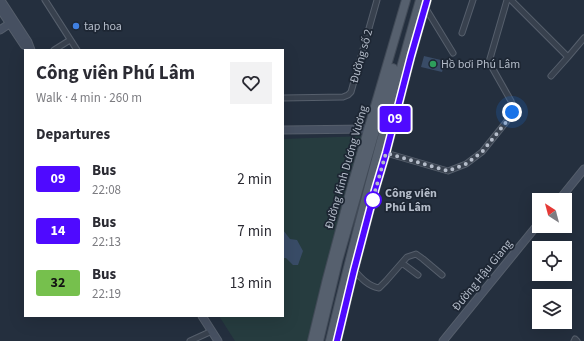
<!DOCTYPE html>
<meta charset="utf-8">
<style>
body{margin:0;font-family:"Source Sans 3",sans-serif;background:#f2f2f3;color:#2b2b33;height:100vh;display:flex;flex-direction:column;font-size:15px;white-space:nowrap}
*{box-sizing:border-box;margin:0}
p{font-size:13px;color:#7c7c81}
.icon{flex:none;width:22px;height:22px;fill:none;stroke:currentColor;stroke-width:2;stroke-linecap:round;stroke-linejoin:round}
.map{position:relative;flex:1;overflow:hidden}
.sheet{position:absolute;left:24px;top:49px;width:260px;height:268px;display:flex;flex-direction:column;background:#fff;border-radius:0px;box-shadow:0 4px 16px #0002}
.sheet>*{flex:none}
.badge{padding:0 8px;border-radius:3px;font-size:14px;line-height:26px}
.needle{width:26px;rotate:324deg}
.controls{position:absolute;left:532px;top:193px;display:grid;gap:8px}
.controls a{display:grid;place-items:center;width:40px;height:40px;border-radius:0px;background:#fff;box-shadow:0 4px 16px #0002;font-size:20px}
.you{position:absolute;width:20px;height:20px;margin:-10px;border:3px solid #fff;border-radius:50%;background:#1a73e8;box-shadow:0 0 0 6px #1a73e833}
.map>.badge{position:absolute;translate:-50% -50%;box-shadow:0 0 0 2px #fff}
h2{padding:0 12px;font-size:15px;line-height:36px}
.round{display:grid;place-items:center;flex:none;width:42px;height:42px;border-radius:0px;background:#f2f2f3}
.headline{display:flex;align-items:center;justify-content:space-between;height:68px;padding:0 12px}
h1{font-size:19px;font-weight:700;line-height:30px}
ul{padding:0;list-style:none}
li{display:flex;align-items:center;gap:12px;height:52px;padding:0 12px}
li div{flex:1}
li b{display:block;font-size:15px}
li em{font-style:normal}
li .badge{min-width:44px;font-weight:700;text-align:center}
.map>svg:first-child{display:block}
.green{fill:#263c3f}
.water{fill:#394c67}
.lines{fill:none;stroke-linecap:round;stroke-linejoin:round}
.street-casing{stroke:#565f6c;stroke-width:7}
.secondary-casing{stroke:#565f6c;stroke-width:9}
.primary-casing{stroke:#414a57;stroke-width:10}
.street{stroke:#38414e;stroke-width:5}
.secondary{stroke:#465061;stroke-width:7}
.primary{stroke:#56606e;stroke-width:8}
.line-casing{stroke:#fff;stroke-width:9}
.line{stroke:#4f0aff;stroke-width:6}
.walk{stroke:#b4bcc9;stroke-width:4;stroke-dasharray:0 7.2}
.shop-dot{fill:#3f7fe0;stroke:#1d2633;stroke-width:1.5}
.leisure-dot{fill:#2e9e5b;stroke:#1d2633;stroke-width:1.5}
.stop-dot{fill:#fff;stroke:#4f0aff;stroke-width:2}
.labels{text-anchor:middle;stroke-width:3.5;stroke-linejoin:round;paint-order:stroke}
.poi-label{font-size:12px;fill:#b4bcc9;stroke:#1d2633;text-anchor:start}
.street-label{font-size:12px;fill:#b4bcc9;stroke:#1d2633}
.stop-label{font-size:12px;font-weight:bold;fill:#b4bcc9;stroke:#1d2633;text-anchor:start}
</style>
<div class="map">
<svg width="584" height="341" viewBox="0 0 584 341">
<rect width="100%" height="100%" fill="#242f3e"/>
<path class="green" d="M 364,136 L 310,341 L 235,341 L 219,316 L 283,316 L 283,139 Z"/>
<path class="water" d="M 424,56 L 445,61 L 442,72 L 421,67 Z
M 283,230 L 290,239 L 297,240 L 303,251 L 298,265 L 293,265 L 286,258 L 283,258 Z"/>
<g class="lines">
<g class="street-casing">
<path id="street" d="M 45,0 L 77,50
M 511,0 L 568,57
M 425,7 L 453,53
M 462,33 L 473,0
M 54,50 L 70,40
M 551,76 L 568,57 L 584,38
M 283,98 L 343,97 L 348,95 L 351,92 L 377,0
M 386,153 L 448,171 L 466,164 L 482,152 L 511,116 L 513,108 L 511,101 L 489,62 L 507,0
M 562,226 L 566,229
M 402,263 L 418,275
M 354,270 C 361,278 368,286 379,288 L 386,281 L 407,257 L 416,254 L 423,259 L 442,275
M 190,341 L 212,331
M 574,341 L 575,339 L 577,341"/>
</g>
<g class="secondary-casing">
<path id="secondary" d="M 0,1 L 2,2 L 28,42 L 31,50
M 0,9 L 24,45 L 30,48
M 0,30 L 12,22
M 283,130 L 369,129
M 559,200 L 584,169
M 202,316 L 218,341
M 443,341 L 539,223"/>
</g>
<g class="primary-casing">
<path id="primary" d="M 312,341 L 327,279 L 352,185 L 406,0
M 319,341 L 338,261 L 393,68
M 330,341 C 357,227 388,113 420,0
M 337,341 L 354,270 L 375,190 L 386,153 L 411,56 L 427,0"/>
</g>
<use href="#street" class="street"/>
<use href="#secondary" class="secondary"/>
<use href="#primary" class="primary"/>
</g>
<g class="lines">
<g class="line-casing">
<path id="line" d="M 337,341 L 354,270 L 375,190 L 386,153 L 411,56 L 427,0"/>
</g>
<use href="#line" class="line"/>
<path class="walk" d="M 373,200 L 372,202 L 386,153 L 448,171 L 466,164 L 482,152 L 511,116 L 512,112"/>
</g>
<circle class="shop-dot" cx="76" cy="26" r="4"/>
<circle class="leisure-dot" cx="433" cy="64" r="4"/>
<circle class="stop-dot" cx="373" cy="200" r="8"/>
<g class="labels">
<g class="poi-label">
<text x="84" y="30">tap hoa</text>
<text x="441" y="68">Hồ bơi Phú Lâm</text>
</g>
<g class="street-label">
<text transform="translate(361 56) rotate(-74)" y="4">Đường số 2</text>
<text transform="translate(346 167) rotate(-74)" y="4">Đường Kinh Dương Vương</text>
<text transform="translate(482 275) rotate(-51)" y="4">Đường Hậu Giang</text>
</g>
<g class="stop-label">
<text x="385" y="197">Công viên<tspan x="385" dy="14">Phú Lâm</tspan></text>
</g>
</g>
</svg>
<div class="controls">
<a><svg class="needle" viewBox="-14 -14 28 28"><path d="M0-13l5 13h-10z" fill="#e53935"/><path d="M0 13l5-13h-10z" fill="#7c7c81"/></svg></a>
<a><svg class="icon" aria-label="locate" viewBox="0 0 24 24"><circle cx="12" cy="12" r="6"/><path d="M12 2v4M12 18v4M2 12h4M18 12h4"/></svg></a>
<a><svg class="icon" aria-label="layers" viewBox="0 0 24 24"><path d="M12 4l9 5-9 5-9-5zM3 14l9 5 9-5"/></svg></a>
</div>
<div class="you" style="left:512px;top:112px"></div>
<b class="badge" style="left:395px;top:119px;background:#4f0aff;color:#fff">09</b>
<section class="sheet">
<div class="headline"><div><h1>Công viên Phú Lâm</h1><p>Walk · 4 min · 260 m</p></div><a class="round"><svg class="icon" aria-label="heart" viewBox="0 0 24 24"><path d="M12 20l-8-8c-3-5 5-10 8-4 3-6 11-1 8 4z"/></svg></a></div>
<h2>Departures</h2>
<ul>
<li><span class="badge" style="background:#4f0aff;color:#fff">09</span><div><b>Bus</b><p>22:08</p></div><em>2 min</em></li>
<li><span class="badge" style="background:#4f0aff;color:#fff">14</span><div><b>Bus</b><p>22:13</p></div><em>7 min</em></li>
<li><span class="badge" style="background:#76c04d;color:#111">32</span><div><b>Bus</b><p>22:19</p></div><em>13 min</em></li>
</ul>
</section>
</div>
